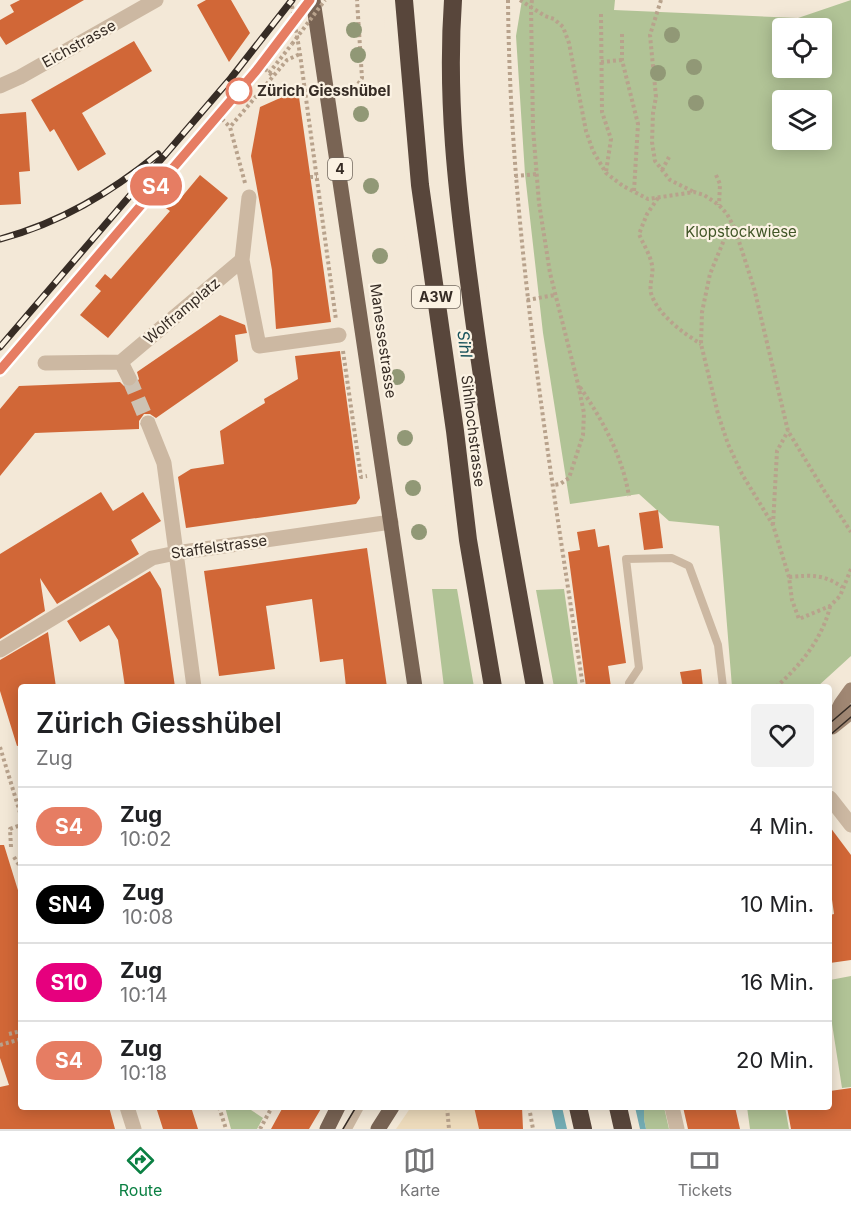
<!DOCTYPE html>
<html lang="de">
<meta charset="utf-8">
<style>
body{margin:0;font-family:Inter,sans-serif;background:#f2f2f2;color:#202124;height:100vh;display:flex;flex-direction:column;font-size:22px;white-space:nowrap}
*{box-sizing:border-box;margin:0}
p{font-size:20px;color:#757577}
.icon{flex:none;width:33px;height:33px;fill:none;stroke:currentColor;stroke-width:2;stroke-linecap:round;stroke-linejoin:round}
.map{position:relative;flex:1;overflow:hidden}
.sheet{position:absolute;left:18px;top:684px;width:814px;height:426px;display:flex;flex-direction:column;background:#fff;border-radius:6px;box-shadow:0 3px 15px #0003}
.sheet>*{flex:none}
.badge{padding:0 12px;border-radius:20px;font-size:21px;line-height:39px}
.controls{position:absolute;left:772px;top:18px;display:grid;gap:12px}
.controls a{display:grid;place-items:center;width:60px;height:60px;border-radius:6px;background:#fff;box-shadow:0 3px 15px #0003;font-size:30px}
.map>.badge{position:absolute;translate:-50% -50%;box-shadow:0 0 0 3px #fff}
.round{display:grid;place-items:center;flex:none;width:63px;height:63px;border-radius:6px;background:#f2f2f2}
.overview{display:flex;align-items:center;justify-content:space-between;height:102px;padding:0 18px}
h1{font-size:28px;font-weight:600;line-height:45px}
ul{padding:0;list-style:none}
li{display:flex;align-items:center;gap:18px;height:78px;padding:0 18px;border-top:2px solid #e0e0e0}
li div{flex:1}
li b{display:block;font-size:22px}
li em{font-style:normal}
li .badge{min-width:66px;font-weight:700;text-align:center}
.tabs{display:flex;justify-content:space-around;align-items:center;height:84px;border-top:2px solid #e0e0e0;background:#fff;font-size:16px;color:#757577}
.tabs a{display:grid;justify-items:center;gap:3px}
.tabs .on{color:#0b8043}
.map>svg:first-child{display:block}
.green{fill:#b1c396;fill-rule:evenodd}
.plaza{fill:#eddbbc}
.water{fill:#73acb3}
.pier{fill:#f3e8d7}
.building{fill:#d16737}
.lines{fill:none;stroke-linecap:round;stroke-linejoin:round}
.minor-tunnel{stroke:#cdc2b3;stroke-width:15;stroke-dasharray:15 8;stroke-linecap:butt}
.path{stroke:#b8a28c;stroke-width:4;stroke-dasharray:3 3;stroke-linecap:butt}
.service{stroke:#ccb8a2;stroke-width:8}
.minor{stroke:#ccb8a2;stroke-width:15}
.secondary{stroke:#a08773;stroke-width:15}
.primary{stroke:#796454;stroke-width:15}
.motorway{stroke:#58463b;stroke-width:18}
.tram{stroke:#362c25;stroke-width:1.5}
.rail-casing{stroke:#362c25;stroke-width:7}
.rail{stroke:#fbf2e3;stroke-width:4.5;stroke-dasharray:14;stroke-linecap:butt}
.path-bridge{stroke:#b8a28c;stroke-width:4;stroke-dasharray:3 3;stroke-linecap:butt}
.tree{fill:#919876}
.line-casing{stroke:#fff;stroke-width:14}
.line{stroke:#e67d63;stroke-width:9}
.stop-dot{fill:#fff;stroke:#e67d63;stroke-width:3}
.labels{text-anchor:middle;stroke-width:4.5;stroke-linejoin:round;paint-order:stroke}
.shield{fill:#fbf2e3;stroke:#71675e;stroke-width:1.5}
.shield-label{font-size:14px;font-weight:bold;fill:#362c25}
.street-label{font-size:15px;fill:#362c25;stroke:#fbf2e3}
.stop-label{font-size:15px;font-weight:bold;fill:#362c25;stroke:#fbf2e3;text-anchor:start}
.park-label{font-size:15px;fill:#415627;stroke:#fbf2e3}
.water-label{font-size:16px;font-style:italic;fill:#17525b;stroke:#fbf2e3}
</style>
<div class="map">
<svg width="851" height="1129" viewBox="0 0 851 1129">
<rect width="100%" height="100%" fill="#f3e8d7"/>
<path class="green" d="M 522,0 L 615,0 L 614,10 L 798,18 L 851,0 L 851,656 L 817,687 L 732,687 L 719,526 L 669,521 L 639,494 L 570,504 L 543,333 L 525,174 L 516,36 ZM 783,28 L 822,28 L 822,68 L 783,68 ZM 783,100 L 822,100 L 822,140 L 783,140 Z
M 432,589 L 457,589 L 474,687 L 444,687 Z
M 564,589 L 578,687 L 554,687 L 536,590 Z
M 851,976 L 851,1087 L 842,1088 L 830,1011 L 830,980 Z
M 225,1107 L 252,1107 L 251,1110 L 263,1118 L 257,1129 L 231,1129 Z
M 644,1107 L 664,1107 L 669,1129 L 646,1129 L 644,1119 Z
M 747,1107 L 785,1107 L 789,1129 L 750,1129 Z"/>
<path class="plaza" d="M 411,1107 L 474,1107 L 479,1129 L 396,1129 Z"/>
<path class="water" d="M 551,1107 L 644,1107 L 644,1119 L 646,1129 L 556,1129 Z"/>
<path class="pier" d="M 383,0 L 469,0 L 468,64 L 470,124 L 484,270 L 513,468 L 549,687 L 476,687 L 451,542 L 398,195 L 392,143 Z
M 562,1107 L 635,1107 L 640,1129 L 567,1129 Z"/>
<path class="building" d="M 20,0 L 84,0 L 6,45 L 0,36 L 0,20 L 14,12 L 10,5 Z
M 206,0 L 231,0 L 250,33 L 229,62 L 197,5 Z
M 134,41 L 152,71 L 82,113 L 106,154 L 78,171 L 54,129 L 50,132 L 31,100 Z
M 298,90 L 331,322 L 276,329 L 272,270 L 251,156 L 260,107 Z
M 26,112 L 30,171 L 19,172 L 21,204 L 0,205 L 0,114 Z
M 200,175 L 228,198 L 108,338 L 80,315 L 101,291 L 95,286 L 105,274 L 111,279 L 170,211 L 163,206 L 174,194 L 180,199 Z
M 220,315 L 245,325 L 247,333 L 235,335 L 238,361 L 156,418 L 150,414 L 144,414 L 139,421 L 139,429 L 35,433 L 0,476 L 0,409 L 19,386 L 120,382 L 124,386 L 133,387 L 139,379 L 137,372 Z
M 340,351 L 360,498 L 356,504 L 186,528 L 178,477 L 191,469 L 224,464 L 220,431 L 265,403 L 264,399 L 298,379 L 295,356 Z
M 101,492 L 113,511 L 143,492 L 161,521 L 131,540 L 139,554 L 57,604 L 40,578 L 45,611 L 0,639 L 0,554 Z
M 658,510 L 663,548 L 644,550 L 639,513 Z
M 595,529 L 598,547 L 609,545 L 626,663 L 608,666 L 611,687 L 586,687 L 568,552 L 580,550 L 577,532 Z
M 367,548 L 387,687 L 346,687 L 343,659 L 320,662 L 312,599 L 266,606 L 275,669 L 219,676 L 204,571 Z
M 150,571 L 161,589 L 175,687 L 125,687 L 118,640 L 109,625 L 80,642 L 67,621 Z
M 48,632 L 56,687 L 21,687 L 21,745 L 17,746 L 0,691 L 0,660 Z
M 701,669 L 703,687 L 683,687 L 680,672 Z
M 830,827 L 851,855 L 851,960 L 830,963 L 830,915 L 834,914 L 830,885 Z
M 0,845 L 4,845 L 21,900 L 21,1107 L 109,1107 L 115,1129 L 0,1129 L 0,1087 L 9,1085 L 0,1058 Z
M 851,1088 L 851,1129 L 791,1129 L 787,1107 L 830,1107 L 830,1091 Z
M 156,1107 L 191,1107 L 198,1129 L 163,1129 Z
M 283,1107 L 322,1107 L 309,1129 L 271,1129 Z
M 474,1107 L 522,1107 L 523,1129 L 479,1129 Z
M 683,1107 L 735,1107 L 740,1129 L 688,1129 Z"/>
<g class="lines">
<path class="minor-tunnel" d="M 129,378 L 148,423"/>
<path class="path" d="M 291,0 L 300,54 L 336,320
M 508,0 C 510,231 549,459 583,687
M 520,0 L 545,16 L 554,19 L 563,27 L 569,43 L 586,131 L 593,151 L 606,173 L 623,186 L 648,199 L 694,192 L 704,195 L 719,205 L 727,214 L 735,229 L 754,288 L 788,431 L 825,492 L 851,532
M 532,0 L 531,7 L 533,128 L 539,203 L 550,273 L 578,384 L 584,413 L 583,435 L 569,478 L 560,484 L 553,485
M 661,0 L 650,35 L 656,97 L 653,113 L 652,142 L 655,161 L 670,180 L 694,192
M 601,14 L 602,112 L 611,139 L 606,172
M 622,34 L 622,60 L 638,124 L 634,191
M 601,62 L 622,60
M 265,69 L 273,76
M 269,73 L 292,44
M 355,89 L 362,78 L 357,0
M 222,119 L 230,127
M 662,170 L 669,157
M 716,175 L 720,184 L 719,205
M 515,176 L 537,174
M 310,177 L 317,177
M 245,183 L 230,127 L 287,60 L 300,54
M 658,198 L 647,214 L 639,234 C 643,244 650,254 652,265 C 654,274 649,283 651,293 C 657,314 683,333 701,344
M 735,229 L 726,235 L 710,274 L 702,312 L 701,344 L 718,414 L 728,444 L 742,474 L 773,525 L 789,577 L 792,600 L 799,619 L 830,606 L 840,596 L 851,569
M 527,300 L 555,295
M 343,351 L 361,477 L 367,476
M 580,387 C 603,421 622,455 629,496
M 773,525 L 777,451 L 788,431
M 789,577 C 811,575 824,574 842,587
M 776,687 C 800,666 822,639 830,607
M 0,747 L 21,816
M 11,847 L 10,829 L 21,825
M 14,857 L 21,868
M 9,1034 L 21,1031
M 0,1045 L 21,1039
M 219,1107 L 226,1129
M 447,1107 L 449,1129
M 529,1107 L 533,1129
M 260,1129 L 272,1107"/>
<path class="service" d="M 629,687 L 629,683 L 639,668 L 626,559 L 672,558 L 689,566 L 718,645 L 723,687
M 348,1129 L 360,1107"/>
<path class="minor" d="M 0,86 L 20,77 L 156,0
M 242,260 L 259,346 L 339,335
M 45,363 L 121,362
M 129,378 L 121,362 L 242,260 L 249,197
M 148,423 L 164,463 L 194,687
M 0,650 L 152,558 L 176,553 L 391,522
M 830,798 L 851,825
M 127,1107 L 134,1129
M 672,1107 L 677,1129"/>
<path class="secondary" d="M 830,726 L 841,704 L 851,690
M 832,727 L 851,712"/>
<path class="primary" d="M 313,0 L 415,687
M 327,1129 L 338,1107
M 378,1129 L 392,1107"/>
<path class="motorway" d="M 404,0 L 420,185 L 455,431 L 468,540 L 493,687
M 453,0 C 446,98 457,192 470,289 C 487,422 511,555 535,687
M 578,1107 L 583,1129
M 618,1107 L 623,1129"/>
<path class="tram" d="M 830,723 L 851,705
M 830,735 L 851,717
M 343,1129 L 356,1107"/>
<g class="rail-casing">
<path id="rail" d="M 0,239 C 60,223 110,193 158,154
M 0,347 L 231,78 L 292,0
M 0,370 L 256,71 L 310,0"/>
</g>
<use href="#rail" class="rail"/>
<path class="path-bridge" d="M 292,44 L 325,0"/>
</g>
<g class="tree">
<circle cx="354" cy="30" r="8"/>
<circle cx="672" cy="35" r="8"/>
<circle cx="358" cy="55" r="8"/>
<circle cx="694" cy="67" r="8"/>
<circle cx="658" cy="73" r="8"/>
<circle cx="696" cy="103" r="8"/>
<circle cx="361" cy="114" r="8"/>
<circle cx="371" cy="186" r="8"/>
<circle cx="380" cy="256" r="8"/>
<circle cx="397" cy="377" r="8"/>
<circle cx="405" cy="438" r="8"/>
<circle cx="413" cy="488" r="8"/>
<circle cx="419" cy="532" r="8"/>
</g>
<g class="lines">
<g class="line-casing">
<path id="line" d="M 0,370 L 256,71 L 310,0"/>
</g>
<use href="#line" class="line"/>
</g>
<circle class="stop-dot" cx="239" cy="91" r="12"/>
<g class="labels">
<g class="shield">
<rect x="328" y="158" width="24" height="22" rx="4.5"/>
<rect x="412" y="286" width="48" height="22" rx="4.5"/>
</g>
<g class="shield-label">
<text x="340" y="174">4</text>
<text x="436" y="302">A3W</text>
</g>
<g class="street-label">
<text transform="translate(79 44) rotate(-29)" y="5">Eichstrasse</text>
<text transform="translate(182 311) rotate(-40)" y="5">Wolframplatz</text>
<text transform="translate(383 341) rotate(82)" y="5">Manessestrasse</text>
<text transform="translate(473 431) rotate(83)" y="5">Sihlhochstrasse</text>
<text transform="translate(219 547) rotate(-8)" y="5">Staffelstrasse</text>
</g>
<g class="stop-label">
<text x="257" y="96">Zürich Giesshübel</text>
</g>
<g class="park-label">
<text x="741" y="237">Klopstockwiese</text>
</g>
<g class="water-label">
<text transform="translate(465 344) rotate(82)" y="6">Sihl</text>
</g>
</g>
</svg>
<div class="controls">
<a><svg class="icon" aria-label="locate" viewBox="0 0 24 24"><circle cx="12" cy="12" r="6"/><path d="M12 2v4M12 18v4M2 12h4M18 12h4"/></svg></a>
<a><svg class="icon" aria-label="layers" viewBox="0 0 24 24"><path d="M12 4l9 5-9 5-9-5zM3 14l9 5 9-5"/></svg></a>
</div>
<b class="badge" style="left:156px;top:186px;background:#e67d63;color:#fff">S4</b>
<section class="sheet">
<div class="overview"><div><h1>Zürich Giesshübel</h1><p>Zug</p></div><a class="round"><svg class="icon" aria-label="heart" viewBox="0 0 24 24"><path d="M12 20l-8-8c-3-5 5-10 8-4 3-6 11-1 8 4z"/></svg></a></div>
<ul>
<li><span class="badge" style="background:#e67d63;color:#fff">S4</span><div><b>Zug</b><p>10:02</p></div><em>4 Min.</em></li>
<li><span class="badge" style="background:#000;color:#fff">SN4</span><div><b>Zug</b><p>10:08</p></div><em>10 Min.</em></li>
<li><span class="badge" style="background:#e6007e;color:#fff">S10</span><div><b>Zug</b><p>10:14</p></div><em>16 Min.</em></li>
<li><span class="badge" style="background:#e67d63;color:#fff">S4</span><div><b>Zug</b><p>10:18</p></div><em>20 Min.</em></li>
</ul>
</section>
</div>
<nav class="tabs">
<a class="on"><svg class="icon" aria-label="directions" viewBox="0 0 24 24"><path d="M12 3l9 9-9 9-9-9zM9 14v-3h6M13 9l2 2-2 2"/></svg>Route</a>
<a><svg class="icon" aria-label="map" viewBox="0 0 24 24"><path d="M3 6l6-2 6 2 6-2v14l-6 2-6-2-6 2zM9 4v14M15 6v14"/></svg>Karte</a>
<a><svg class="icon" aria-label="tickets" viewBox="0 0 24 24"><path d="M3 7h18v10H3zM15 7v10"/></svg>Tickets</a>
</nav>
